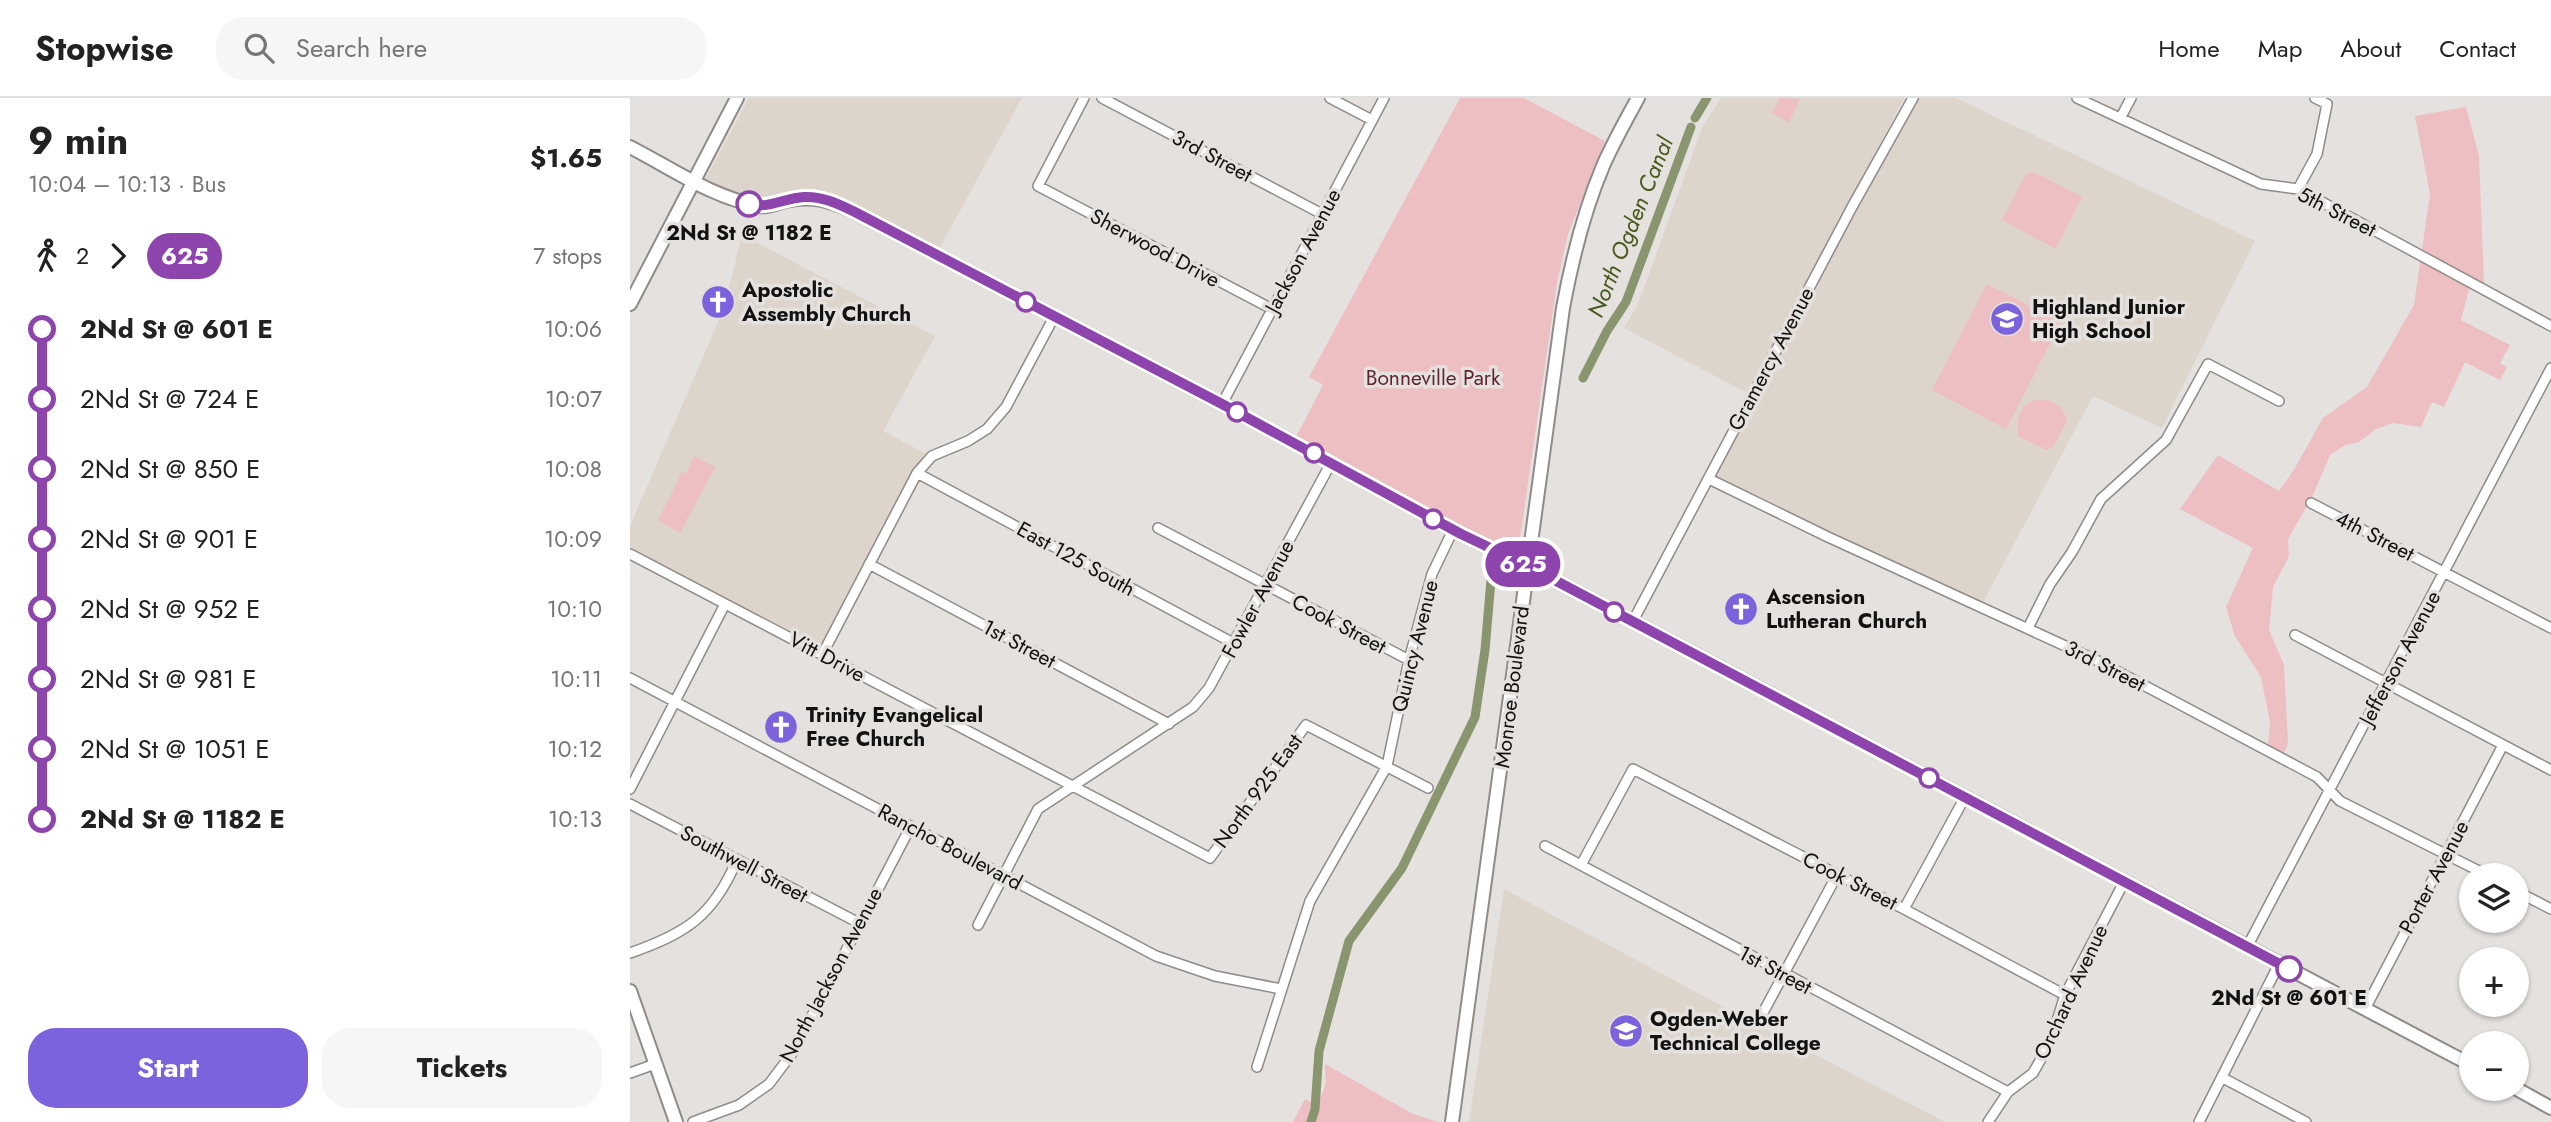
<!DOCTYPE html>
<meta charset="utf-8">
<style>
body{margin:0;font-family:Jost,sans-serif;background:#f6f6f6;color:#222;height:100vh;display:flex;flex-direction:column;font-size:26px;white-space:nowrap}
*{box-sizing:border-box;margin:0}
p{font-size:23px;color:#767676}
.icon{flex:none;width:38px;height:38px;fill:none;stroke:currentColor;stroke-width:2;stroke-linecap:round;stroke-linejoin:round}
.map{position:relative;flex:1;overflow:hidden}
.side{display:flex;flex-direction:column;background:#fff;width:630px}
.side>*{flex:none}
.badge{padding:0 14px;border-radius:23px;font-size:24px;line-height:46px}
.fabs{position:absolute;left:1829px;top:765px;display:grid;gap:14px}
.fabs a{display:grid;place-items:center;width:70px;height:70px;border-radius:50%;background:#fff;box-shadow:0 2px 5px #0004;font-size:35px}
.map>.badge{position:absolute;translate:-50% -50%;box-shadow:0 0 0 4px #fff}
.legs{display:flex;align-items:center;gap:10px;height:77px;padding:0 28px;font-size:23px}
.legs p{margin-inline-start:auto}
.head{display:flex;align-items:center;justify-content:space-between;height:119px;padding:0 28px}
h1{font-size:38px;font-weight:700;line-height:52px}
.button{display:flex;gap:14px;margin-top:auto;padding:14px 28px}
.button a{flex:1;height:80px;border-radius:28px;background:#7d62dd;color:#fff;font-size:28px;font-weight:700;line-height:80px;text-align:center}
.button a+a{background:#f6f6f6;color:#222}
ul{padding:0 28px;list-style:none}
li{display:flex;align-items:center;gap:24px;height:70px;font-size:26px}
li i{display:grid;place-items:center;width:10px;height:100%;margin:0 9px;background:currentColor}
li i::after{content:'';width:18px;height:18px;margin:-9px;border:5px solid;border-radius:50%;background:#fff}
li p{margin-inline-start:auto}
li:first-child i{background:linear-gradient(#0000 50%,currentColor 0)}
li:last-child i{background:linear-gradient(currentColor 50%,#0000 0)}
header{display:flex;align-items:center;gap:42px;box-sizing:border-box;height:98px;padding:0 35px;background:#fff;border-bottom:2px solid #e0e0e0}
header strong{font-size:33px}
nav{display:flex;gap:38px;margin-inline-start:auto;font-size:24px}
.search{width:490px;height:63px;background:#f6f6f6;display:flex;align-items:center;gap:18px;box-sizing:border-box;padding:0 24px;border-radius:28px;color:#767676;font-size:26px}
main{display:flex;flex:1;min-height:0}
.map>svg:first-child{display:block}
.built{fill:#ddd4cb}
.green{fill:#edbec2}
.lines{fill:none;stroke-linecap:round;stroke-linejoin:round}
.canal{stroke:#88956e;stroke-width:9}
.street-casing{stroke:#8e8b88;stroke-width:12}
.secondary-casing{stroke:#8e8b88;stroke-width:16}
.street{stroke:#fff;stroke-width:9}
.secondary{stroke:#fff;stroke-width:12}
.line-1-casing{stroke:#fff;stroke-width:16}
.line-1{stroke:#8e44ad;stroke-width:10}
.stop-1-dot{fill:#fff;stroke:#8e44ad;stroke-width:3.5}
.labels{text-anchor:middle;stroke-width:7;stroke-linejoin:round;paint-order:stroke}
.street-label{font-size:21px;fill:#131210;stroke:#e5e1de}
.stop-label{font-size:21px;font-weight:bold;fill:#131210;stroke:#e5e1de}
.poi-label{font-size:21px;font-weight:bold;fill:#131210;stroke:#e5e1de;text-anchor:start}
.park-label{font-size:21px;fill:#61252f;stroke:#e5e1de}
.water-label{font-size:23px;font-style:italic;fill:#495a1e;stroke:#e5e1de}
</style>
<header>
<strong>Stopwise</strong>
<div class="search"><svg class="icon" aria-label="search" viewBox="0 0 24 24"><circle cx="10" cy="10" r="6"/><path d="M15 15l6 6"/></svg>Search here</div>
<nav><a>Home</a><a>Map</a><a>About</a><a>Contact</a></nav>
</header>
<main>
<section class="side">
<div class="head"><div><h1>9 min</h1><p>10:04 – 10:13 · Bus</p></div><b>$1.65</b></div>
<div class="legs"><svg class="icon" aria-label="walk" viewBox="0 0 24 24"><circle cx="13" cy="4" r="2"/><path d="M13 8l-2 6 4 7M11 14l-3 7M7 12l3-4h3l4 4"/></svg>2<svg class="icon" aria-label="forward" viewBox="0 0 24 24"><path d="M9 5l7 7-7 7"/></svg><b class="badge" style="background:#8e44ad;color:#fff">625</b><p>7 stops</p></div>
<ul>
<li><i style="color:#8e44ad"></i><b>2Nd St @ 601 E</b><p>10:06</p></li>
<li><i style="color:#8e44ad"></i><span>2Nd St @ 724 E</span><p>10:07</p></li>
<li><i style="color:#8e44ad"></i><span>2Nd St @ 850 E</span><p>10:08</p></li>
<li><i style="color:#8e44ad"></i><span>2Nd St @ 901 E</span><p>10:09</p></li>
<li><i style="color:#8e44ad"></i><span>2Nd St @ 952 E</span><p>10:10</p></li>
<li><i style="color:#8e44ad"></i><span>2Nd St @ 981 E</span><p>10:11</p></li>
<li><i style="color:#8e44ad"></i><span>2Nd St @ 1051 E</span><p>10:12</p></li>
<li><i style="color:#8e44ad"></i><b>2Nd St @ 1182 E</b><p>10:13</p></li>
</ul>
<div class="button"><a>Start</a><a>Tickets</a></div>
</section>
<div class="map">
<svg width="1921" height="1024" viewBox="0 0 1921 1024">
<rect width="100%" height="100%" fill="#e5e1de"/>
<path class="built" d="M 119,0 L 392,0 L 309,151 L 205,97 L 173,91 L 132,99 L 108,97 L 76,80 Z
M 1091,0 L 1274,0 L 1119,296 L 994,230 L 1008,206 L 1073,28 Z
M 1286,0 L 1326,0 L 1625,143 L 1532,330 L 1463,298 L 1352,506 L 1083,380 Z
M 112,137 L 305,238 L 253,333 L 298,357 L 191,549 L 0,451 L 0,428 L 94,210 Z
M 874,791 L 1092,908 L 1315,1024 L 839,1024 Z"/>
<path class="green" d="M 830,0 L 894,0 L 975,43 L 938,136 L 927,184 L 887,461 L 665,341 L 693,287 L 679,279 Z
M 1150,0 L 1170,1 L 1159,24 L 1142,15 Z
M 1836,9 L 1849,58 L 1854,186 L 1840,187 L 1831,222 L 1880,247 L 1870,265 L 1877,269 L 1870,282 L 1835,264 L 1814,309 L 1802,304 L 1791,329 L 1763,325 L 1746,331 L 1729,344 L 1715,347 L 1700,357 L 1683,397 L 1658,441 L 1659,458 L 1643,489 L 1639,532 L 1654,567 L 1658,646 L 1653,656 L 1638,648 L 1640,624 L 1631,579 L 1605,538 L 1596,509 L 1623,450 L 1550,411 L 1588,357 L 1649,393 L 1665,370 L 1693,320 L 1737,289 L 1784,207 L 1800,96 L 1785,18 Z
M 1404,74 L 1452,99 L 1426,151 L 1372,122 L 1396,76 Z
M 1357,186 L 1431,224 L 1376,331 L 1302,292 Z
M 1411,301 C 1425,304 1433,308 1437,322 L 1423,349 L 1416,352 L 1388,338 C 1386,320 1390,303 1411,301 Z
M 64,358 L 85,369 L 50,435 L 28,422 L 52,374 L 56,375 Z
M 695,966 L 783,1016 L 808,1024 L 663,1024 L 675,1001 L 687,1008 L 696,986 Z"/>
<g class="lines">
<path class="canal" d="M 1065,20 L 1077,0
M 953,280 L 977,233 L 996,204 L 1061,29
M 681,1024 L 685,1011 L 689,953 L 719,843 L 772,770 L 845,619 L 855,552 L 861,482 L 868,469"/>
<g class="street-casing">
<path id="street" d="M 454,0 L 408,88 L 642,211
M 472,0 L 692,116
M 700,0 L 742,22
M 1447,0 L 1631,86 L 1668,91 L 1921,228
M 1491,19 L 1501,0
M 1668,91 L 1687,56 L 1697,6 L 1685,0
M 592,306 L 754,0
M 287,375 L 605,546
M 1079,381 L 1198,439 L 1468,563 L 1687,679 L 1710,703 L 1857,777
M 1681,405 L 1921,530
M 528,430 L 779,562
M 0,456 L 580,760 L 676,627 L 798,690
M 239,466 L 539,626
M 1003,523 L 1222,109 L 1283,0
M 1398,530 L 1420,486 L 1442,454 L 1471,401 L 1536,342 L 1578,266 L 1649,303
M 1665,537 L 1921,672
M 192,557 L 287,375 L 302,358 L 338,343 L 357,331 L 376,309 L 424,219
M 0,580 L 526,858 L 585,878 L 651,891
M 0,691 L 95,506
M 0,706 L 229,825
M 915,748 L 1378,994
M 951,767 L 1003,671 L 1274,811 L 1435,897
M 1886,793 L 1921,811
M 1274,811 L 1335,699
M 348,827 L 408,711 L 563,609 L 579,590 L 701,365
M 1617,849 L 1921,270
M 0,855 C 57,835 83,818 107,762
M 1735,911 L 1873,647
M 1128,924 L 1207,777
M 627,969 L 680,803 L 757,668 L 779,562 L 802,476 L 823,432
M 0,975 L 25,966
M 1593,980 L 1676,1024
M 63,1024 L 109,1007 L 139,986 L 163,954 L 281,728
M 1358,1024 L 1378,994 L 1403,975 L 1420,945 L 1435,897 L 1494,784
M 1569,1024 L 1649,866"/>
</g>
<g class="secondary-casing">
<path id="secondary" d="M 0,49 C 41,70 83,100 129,108 C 137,110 147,105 155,103 C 182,97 198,102 223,113 L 592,306 L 831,436 L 898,468 L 1841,967
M 0,206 L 107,0
M 0,893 L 46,1024
M 1885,990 L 1921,1010
M 822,1024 L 933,210 C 942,161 954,113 973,68 C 983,45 996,22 1008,0"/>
</g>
<use href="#street" class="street"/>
<use href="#secondary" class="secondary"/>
</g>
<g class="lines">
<g class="line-1-casing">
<path id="line-1" d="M 119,106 C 139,111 154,100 174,99 C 192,98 208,106 223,113 L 592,306 L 831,436 L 898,468 L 1659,871"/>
</g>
<use href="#line-1" class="line-1"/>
</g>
<defs>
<g id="church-disc" transform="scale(1.75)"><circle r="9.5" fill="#7d62dd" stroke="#e5e1de"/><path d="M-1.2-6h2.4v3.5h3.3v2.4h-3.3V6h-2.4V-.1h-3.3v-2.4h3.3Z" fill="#fff"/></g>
<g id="school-disc" transform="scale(1.75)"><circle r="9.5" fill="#7d62dd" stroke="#e5e1de"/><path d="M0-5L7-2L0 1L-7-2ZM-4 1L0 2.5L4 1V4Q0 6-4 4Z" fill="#fff"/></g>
<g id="university-disc" transform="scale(1.75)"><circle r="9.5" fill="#7d62dd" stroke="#e5e1de"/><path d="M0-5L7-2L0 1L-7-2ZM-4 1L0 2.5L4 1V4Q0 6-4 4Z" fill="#fff"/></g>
</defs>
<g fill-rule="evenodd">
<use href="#church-disc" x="88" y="204"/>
<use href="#school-disc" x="1377" y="221"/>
<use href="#church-disc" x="1111" y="511"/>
<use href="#church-disc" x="151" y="629"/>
<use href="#university-disc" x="996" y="933"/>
</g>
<g class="stop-1-dot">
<circle cx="119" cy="106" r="12"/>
<circle cx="396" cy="204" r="9"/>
<circle cx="607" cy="314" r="9"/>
<circle cx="684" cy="355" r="9"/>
<circle cx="803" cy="421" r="9"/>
<circle cx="984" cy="514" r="9"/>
<circle cx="1299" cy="680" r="9"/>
<circle cx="1659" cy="871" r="12"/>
</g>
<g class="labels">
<g class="street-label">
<text transform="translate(582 58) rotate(28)" y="7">3rd Street</text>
<text transform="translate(1707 114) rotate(27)" y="7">5th Street</text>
<text transform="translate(525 150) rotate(28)" y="7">Sherwood Drive</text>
<text transform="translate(673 153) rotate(-62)" y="7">Jackson Avenue</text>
<text transform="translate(1141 261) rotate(-62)" y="7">Gramercy Avenue</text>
<text transform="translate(1745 438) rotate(27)" y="7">4th Street</text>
<text transform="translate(446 461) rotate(29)" y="7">East 125 South</text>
<text transform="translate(628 501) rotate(-62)" y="7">Fowler Avenue</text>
<text transform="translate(709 526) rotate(28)" y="7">Cook Street</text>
<text transform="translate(389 546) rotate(28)" y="7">1st Street</text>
<text transform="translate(785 548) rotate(-76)" y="7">Quincy Avenue</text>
<text transform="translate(197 559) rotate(28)" y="7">Vitt Drive</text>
<text transform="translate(1770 560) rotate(-62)" y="7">Jefferson Avenue</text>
<text transform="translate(1475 568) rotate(27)" y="7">3rd Street</text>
<text transform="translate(882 589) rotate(-83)" y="7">Monroe Boulevard</text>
<text transform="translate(628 693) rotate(-54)" y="7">North 925 East</text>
<text transform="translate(320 749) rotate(28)" y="7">Rancho Boulevard</text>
<text transform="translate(114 766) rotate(28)" y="7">Southwell Street</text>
<text transform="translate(1804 779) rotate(-62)" y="7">Porter Avenue</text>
<text transform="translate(1220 783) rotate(27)" y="7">Cook Street</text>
<text transform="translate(1145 872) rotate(28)" y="7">1st Street</text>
<text transform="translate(201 877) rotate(-62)" y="7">North Jackson Avenue</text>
<text transform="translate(1441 894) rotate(-65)" y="7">Orchard Avenue</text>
</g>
<g class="stop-label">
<text x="119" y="142">2Nd St @ 1182 E</text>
<text x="1659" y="907">2Nd St @ 601 E</text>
</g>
<g class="poi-label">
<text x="112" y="199">Apostolic<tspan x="112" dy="24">Assembly Church</tspan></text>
<text x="1402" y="216">Highland Junior<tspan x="1402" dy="24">High School</tspan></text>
<text x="1136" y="506">Ascension<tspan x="1136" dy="24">Lutheran Church</tspan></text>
<text x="176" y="624">Trinity Evangelical<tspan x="176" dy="24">Free Church</tspan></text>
<text x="1020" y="928">Ogden-Weber<tspan x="1020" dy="24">Technical College</tspan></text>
</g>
<g class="park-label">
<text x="803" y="287">Bonneville Park</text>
</g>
<g class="water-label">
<text transform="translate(1000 129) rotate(-68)" y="8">North Ogden Canal</text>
</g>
</g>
</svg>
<div class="fabs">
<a><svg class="icon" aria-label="layers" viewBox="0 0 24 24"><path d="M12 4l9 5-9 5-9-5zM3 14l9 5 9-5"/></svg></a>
<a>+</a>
<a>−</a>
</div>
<b class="badge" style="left:893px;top:466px;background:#8e44ad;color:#fff">625</b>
</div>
</main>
